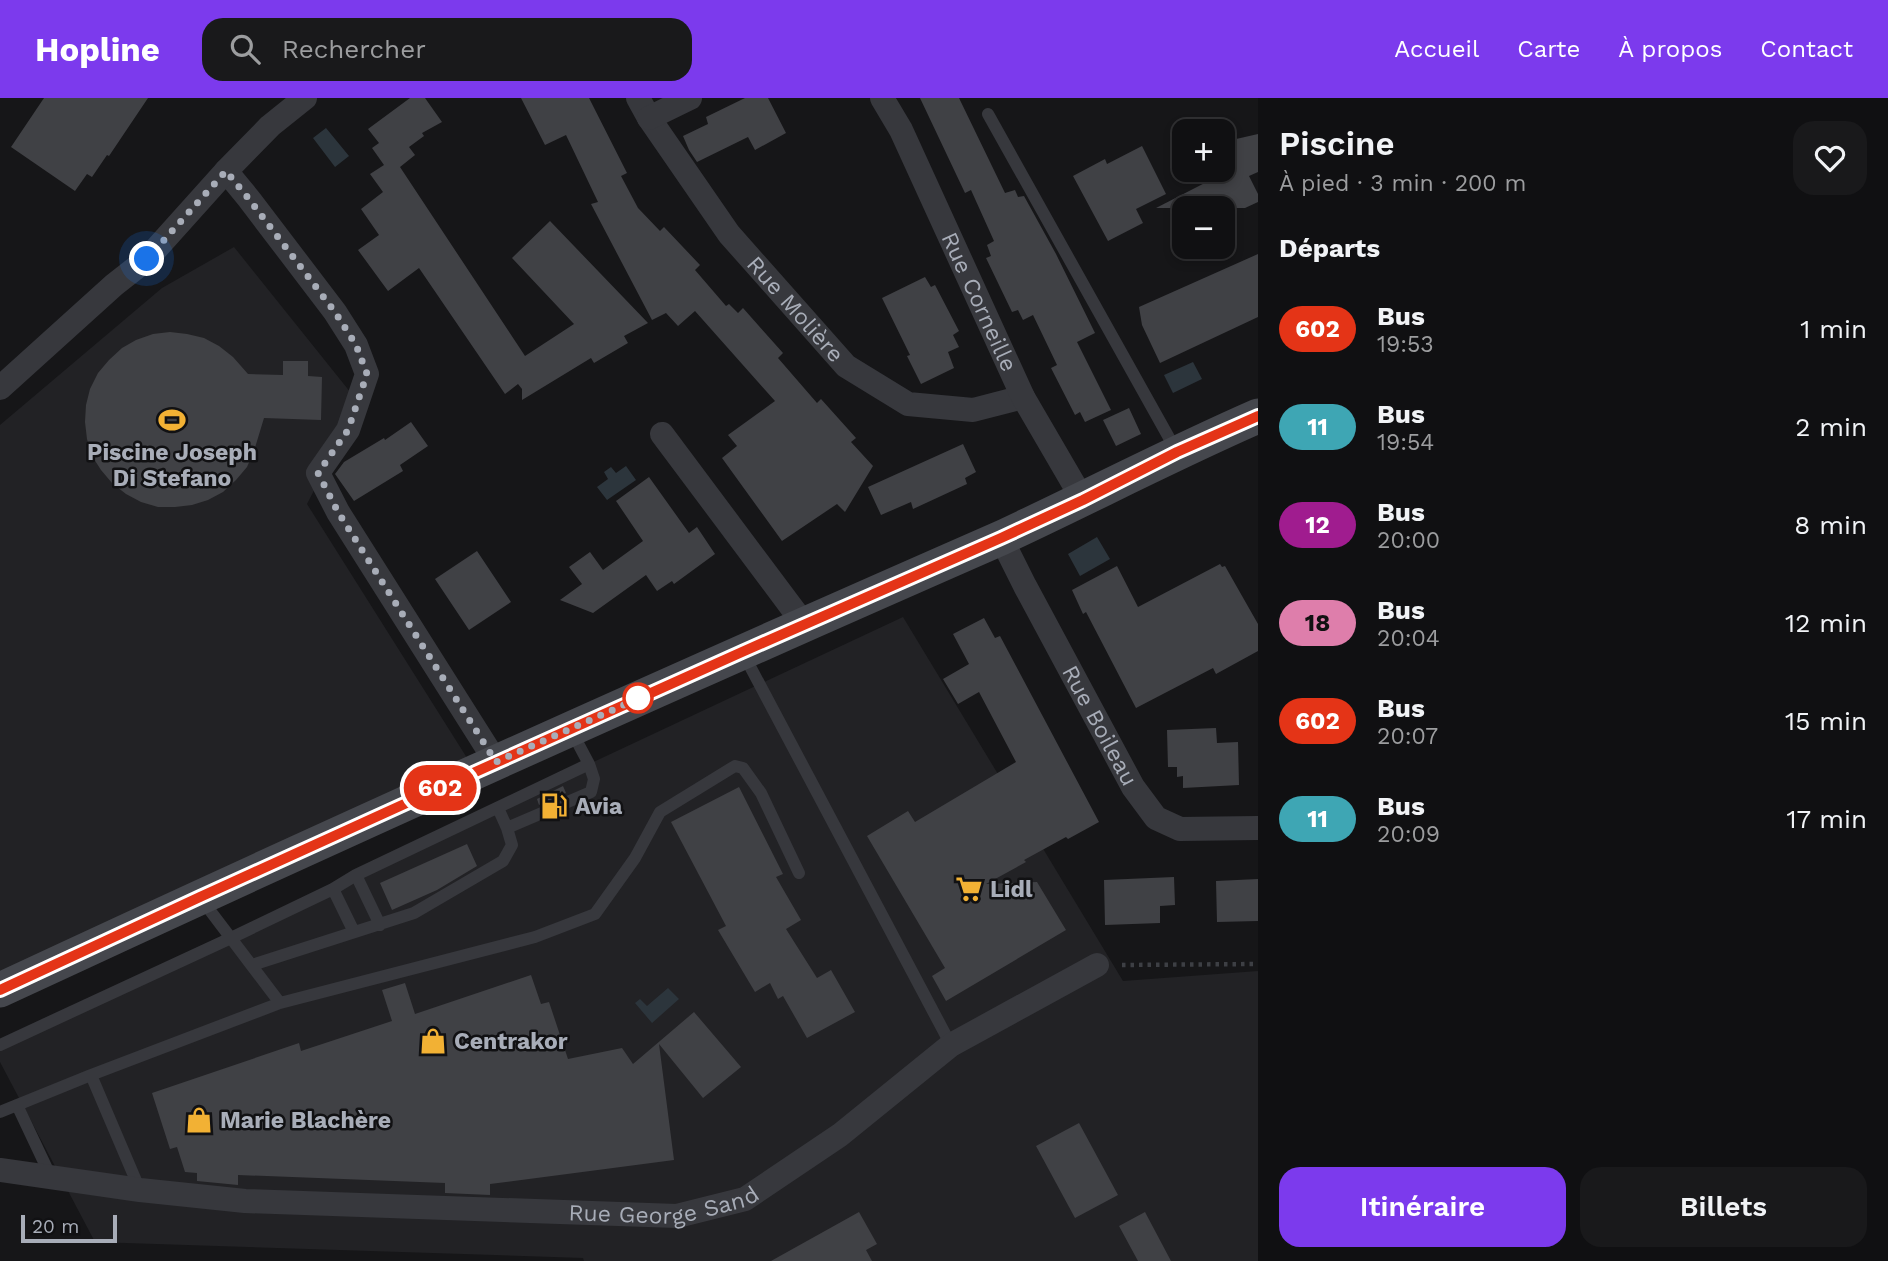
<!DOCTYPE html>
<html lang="fr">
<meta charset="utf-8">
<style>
body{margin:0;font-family:"Work Sans",sans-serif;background:#19191b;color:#f1f3f6;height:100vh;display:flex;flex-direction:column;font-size:26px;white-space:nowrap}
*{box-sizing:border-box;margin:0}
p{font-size:23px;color:#9c9d9f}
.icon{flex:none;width:38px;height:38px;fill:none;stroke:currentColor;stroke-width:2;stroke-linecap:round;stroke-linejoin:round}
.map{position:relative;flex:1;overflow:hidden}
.details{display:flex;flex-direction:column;background:#101012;width:630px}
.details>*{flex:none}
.badge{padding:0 14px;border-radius:23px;font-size:24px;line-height:46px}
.tools{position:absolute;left:1172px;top:21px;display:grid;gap:14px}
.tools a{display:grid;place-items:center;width:63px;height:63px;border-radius:14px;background:#101012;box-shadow:0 4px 10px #0003,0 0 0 2px #303032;font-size:35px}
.scale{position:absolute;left:21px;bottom:18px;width:96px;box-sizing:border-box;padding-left:7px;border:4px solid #a8adb8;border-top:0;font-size:19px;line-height:24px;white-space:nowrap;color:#a8adb8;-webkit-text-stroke:5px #111113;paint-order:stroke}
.you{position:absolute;width:35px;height:35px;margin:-18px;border:5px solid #fff;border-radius:50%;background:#1a73e8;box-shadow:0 0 0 10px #1a73e833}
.map>.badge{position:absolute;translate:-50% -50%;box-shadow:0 0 0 4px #fff}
h2{padding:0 21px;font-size:26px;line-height:63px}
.round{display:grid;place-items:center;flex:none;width:74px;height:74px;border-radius:21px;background:#19191b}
.summary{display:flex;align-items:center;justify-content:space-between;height:119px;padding:0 21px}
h1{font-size:33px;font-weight:600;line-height:52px}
.button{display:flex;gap:14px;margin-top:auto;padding:14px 21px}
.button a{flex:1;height:80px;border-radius:21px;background:#7c3aed;color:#fff;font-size:28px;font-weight:600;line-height:80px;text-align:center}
.button a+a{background:#19191b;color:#f1f3f6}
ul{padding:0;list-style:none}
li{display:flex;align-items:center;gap:21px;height:98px;padding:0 21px}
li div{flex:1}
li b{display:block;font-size:26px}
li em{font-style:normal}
li .badge{min-width:77px;font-weight:700;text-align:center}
header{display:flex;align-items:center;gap:42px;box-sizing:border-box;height:98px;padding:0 35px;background:#7c3aed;color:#fff}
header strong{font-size:33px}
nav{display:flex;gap:38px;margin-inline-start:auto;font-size:24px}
.search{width:490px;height:63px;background:#19191b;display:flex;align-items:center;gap:18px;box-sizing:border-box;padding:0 24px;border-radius:21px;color:#9c9d9f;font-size:26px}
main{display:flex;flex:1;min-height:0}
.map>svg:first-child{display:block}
.built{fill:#222225}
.water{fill:#2c353c}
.building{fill:#404145}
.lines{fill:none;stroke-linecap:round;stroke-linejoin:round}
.path{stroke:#3d3f44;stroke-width:4.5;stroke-dasharray:3.5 5;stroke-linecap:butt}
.lane{stroke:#37383d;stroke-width:12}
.street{stroke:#37383d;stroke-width:24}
.secondary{stroke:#45474d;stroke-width:35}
.line-casing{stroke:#fff;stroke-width:16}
.line{stroke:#e43417;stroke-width:10}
.walk{stroke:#a8adb8;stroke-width:7;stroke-dasharray:0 12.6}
.stop-dot{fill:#fff;stroke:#e43417;stroke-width:3.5}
.labels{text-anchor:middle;stroke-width:5;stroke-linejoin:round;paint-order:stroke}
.street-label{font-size:23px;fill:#a8adb8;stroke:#111113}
.poi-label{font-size:23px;font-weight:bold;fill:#a8adb8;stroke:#111113;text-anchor:start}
</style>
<header>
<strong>Hopline</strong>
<div class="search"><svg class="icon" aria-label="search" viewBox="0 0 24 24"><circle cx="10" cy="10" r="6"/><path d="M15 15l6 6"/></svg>Rechercher</div>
<nav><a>Accueil</a><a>Carte</a><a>À propos</a><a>Contact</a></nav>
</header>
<main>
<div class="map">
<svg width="1258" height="1163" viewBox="0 0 1258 1163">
<rect width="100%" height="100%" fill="#161618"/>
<path class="built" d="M 234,149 L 359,305 L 307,406 L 474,671 L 0,891 L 0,327 L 162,190 Z
M 903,519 L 1123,883 L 1258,873 L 1258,1163 L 584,1163 L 583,1160 L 95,1144 L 0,964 L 0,942 Z"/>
<path class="water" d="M 326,30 L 349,58 L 335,69 L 313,40 Z
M 1193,264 L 1202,281 L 1173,295 L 1164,277 Z
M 626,368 L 636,382 L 607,402 L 597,389 L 608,381 L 604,374 L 611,369 L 616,375 Z
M 1097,439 L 1110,461 L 1080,478 L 1068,456 Z
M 668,890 L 679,901 L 652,925 L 635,905 L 640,901 L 647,908 Z"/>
<path class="building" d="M 44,0 L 148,0 L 109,58 L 107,57 L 92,79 L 87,76 L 75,93 L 11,49 Z
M 410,0 L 425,0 L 442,24 L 422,35 L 424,38 L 409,49 L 415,57 L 400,69 L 525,258 L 574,226 L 512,160 L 550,123 L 648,225 L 624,238 L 628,245 L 594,265 L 591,260 L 522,302 L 522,291 L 518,286 L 505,296 L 419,170 L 388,193 L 358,152 L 379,137 L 361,111 L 383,94 L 370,76 L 384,67 L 372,50 L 379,45 L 368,31 Z
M 521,0 L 589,0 L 627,75 L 621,78 L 638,110 L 660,133 L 664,129 L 700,167 L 695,172 L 726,208 L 729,206 L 738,215 L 743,210 L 783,255 L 778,260 L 817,305 L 821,301 L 856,340 L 851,344 L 873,368 L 845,414 L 837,406 L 782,443 L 722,360 L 737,348 L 728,337 L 775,303 L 695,213 L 678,228 L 666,215 L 652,222 L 591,106 L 598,104 L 566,37 L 545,47 Z
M 745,0 L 768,0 L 786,35 L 755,52 L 748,39 L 697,64 L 689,52 L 683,38 L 708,26 L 706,19 Z
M 920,0 L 959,0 L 1005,95 L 1015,92 L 1018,99 L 1024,98 L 1056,156 L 1095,235 L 1077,244 L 1111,312 L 1085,324 L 1080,314 L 1075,317 L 1051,270 L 1057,267 L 1033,217 L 1023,222 L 1018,212 L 1012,214 L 986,160 L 991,158 L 987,147 L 994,143 L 971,92 L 965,95 Z
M 1258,36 L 1258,74 L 1249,78 L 1258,96 L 1258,104 L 1245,110 L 1156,110 L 1232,71 L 1223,54 L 1223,44 Z
M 1142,48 L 1166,96 L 1136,111 L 1143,125 L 1108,143 L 1073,78 L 1105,61 L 1107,66 Z
M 1258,156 L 1258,219 L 1160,265 L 1142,227 L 1139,209 Z
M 925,179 L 931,189 L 935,187 L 959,233 L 953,237 L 959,249 L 948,254 L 954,270 L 921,286 L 907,258 L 910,257 L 882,200 Z
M 170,234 L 187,236 L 204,240 L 219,248 L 233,259 L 248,276 L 283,277 L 283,263 L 308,263 L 308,278 L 322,279 L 321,322 L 264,320 L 254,353 L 247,369 L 236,382 L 223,394 L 208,402 L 192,407 L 175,409 L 158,409 L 141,404 L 126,396 L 112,385 L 101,372 L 92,358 L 87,341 L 85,324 L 86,307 L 90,291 L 98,275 L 109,262 L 122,250 L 136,242 L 153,236 Z
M 1129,310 L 1141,336 L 1116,348 L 1103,322 Z
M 411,324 L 428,348 L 400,367 L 403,373 L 354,403 L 335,376 L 344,364 L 384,340 L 385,342 Z
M 963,346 L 976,374 L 965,380 L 967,386 L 913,411 L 911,404 L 881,417 L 868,389 Z
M 649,379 L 689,435 L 697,429 L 715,456 L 674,486 L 672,483 L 657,493 L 646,477 L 593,515 L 560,502 L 582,486 L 569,469 L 590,454 L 603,472 L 643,443 L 616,403 Z
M 477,453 L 511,504 L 469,532 L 435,481 Z
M 1220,466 L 1222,469 L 1225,468 L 1258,526 L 1258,553 L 1216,576 L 1213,570 L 1136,610 L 1086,514 L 1083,516 L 1072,492 L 1117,468 L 1138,509 Z
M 984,520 L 995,540 L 1000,538 L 1099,724 L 1068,741 L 1066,739 L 1024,762 L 1026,764 L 986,786 L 1037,784 L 1066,832 L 946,903 L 932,878 L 945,870 L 867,738 L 908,713 L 915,724 L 1016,664 L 979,594 L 958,606 L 943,581 L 969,566 L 953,536 Z
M 1216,630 L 1217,645 L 1238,644 L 1239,687 L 1183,690 L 1183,678 L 1177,679 L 1177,669 L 1168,669 L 1167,632 Z
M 563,688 L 566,695 L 539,707 L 537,701 Z
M 739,689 L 783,776 L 776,779 L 801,822 L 786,831 L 817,880 L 831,872 L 855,914 L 807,940 L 783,898 L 778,901 L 770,885 L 755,894 L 718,832 L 726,828 L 671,724 Z
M 467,746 L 477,768 L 437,792 L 392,812 L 380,785 Z
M 1174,779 L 1175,807 L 1160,808 L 1160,825 L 1105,827 L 1104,782 Z
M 1258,781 L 1258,823 L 1217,824 L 1216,783 Z
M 531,877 L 541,906 L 549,904 L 568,961 L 622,950 L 633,966 L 694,914 L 741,969 L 703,1000 L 659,946 L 674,1062 L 490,1086 L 490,1097 L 445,1095 L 445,1085 L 238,1077 L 238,1087 L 197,1083 L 197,1075 L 185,1074 L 177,1049 L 170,1051 L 152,995 L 299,945 L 301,953 L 392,923 L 382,892 L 405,885 L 415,916 Z
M 1079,1025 L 1118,1097 L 1075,1120 L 1036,1048 Z
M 859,1114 L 877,1146 L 866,1152 L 872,1163 L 771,1163 Z
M 1145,1114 L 1171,1163 L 1138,1163 L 1119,1128 Z"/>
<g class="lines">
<path class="path" d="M 1122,867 L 1258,866"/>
<path class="lane" d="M 988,16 L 1177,354
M 744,557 L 951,947
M 507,730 L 591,694 L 594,681 L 589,666 L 572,634
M 356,777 L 380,827
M 333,791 L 354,834
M 202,802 L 280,905
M 252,867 L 414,815 L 503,763 L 512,747 L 507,730 L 498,710
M 0,947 L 231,840 L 333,791 L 356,777 L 589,666
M 91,977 L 140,1092
M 17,1007 L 51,1079
M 0,1014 L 91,977 L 280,905 L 535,839 L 595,816 L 635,760 L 660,714 L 735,668 L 743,670 L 761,695 L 799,775"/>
<g class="street">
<path id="s1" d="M 638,0 L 649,20 L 729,136 L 846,268 L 908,306 L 973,312 L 1023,299"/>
<path id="s2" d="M 882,0 L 901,32 L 1023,299 L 1083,402"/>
<path d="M 649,20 L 690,0"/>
<path d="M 226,73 L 249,101 L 335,214 L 356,247 L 367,276 L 348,332 L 318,375 L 338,414 L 496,664"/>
<path d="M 0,290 L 114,187 L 147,161 L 226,73 L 270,28 L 305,0"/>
<path d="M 662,336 L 804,526"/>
<path id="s3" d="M 1001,440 L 1025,488 L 1133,689 L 1156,720 L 1180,731 L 1258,730"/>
<path id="s4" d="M 0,1072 L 140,1092 L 245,1103 L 677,1118 L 745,1101 L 840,1037 L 951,947 L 1097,867"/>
</g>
<path class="secondary" d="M 0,892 C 332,737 666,587 1001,440 C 1087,400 1171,356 1258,318"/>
</g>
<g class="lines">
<g class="line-casing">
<path id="line" d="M 0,892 L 200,799 L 422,698 L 742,554 L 1001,440 L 1083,402 L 1177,354 L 1258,318"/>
</g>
<use href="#line" class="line"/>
<path class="walk" d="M 147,161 L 226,73 L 249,101 L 335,214 L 356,247 L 367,276 L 348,332 L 318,375 L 338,414 L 496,664 L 644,598 L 638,600"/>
</g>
<defs>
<g id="stadium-bare" transform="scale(2.1)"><path d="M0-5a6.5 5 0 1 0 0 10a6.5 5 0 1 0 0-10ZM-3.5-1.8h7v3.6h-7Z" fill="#f2b134" stroke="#111113" stroke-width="2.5" paint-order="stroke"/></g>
<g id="fuel-bare" transform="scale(2.1)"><path d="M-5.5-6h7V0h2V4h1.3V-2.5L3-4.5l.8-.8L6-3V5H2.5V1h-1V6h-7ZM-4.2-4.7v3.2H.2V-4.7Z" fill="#f2b134" stroke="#111113" stroke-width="2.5" paint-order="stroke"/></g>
<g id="supermarket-bare" transform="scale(2.1)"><path d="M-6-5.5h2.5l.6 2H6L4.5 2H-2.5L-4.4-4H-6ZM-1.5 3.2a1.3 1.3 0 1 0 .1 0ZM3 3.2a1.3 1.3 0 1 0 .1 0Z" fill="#f2b134" stroke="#111113" stroke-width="2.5" paint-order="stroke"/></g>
<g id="shop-bare" transform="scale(2.1)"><path d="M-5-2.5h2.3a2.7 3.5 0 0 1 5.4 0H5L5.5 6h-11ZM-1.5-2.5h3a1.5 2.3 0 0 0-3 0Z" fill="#f2b134" stroke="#111113" stroke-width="2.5" paint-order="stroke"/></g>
</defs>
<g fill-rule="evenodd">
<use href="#stadium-bare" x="172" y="322"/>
<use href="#fuel-bare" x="554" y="708"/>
<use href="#supermarket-bare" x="969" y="791"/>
<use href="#shop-bare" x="433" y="943"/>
<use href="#shop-bare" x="199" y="1022"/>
</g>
<circle class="stop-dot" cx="638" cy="600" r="14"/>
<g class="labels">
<g class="street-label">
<text dy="8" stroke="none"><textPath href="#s2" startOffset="226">Rue Corneille</textPath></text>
<text dy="8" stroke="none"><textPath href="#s1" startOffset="264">Rue Molière</textPath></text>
<text dy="8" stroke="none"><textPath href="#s3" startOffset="212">Rue Boileau</textPath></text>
<text dy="8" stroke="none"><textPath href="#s4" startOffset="667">Rue George Sand</textPath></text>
</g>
<g class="poi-label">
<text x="172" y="362" text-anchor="middle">Piscine Joseph<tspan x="172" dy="26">Di Stefano</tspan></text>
<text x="575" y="716">Avia</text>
<text x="990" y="799">Lidl</text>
<text x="454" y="951">Centrakor</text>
<text x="220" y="1030">Marie Blachère</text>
</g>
</g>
</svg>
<div class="tools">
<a>+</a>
<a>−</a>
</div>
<div class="scale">20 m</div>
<div class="you" style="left:147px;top:161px"></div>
<b class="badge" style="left:440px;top:690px;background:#e43417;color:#fff">602</b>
</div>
<section class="details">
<div class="summary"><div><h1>Piscine</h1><p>À pied · 3 min · 200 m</p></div><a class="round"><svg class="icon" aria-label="heart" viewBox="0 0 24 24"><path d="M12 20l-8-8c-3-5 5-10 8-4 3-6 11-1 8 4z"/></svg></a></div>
<h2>Départs</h2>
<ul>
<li><span class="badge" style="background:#e43417;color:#fff">602</span><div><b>Bus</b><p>19:53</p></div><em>1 min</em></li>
<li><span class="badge" style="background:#3ea6b4;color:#fff">11</span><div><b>Bus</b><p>19:54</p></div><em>2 min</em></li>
<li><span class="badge" style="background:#a01c8f;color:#fff">12</span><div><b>Bus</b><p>20:00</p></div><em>8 min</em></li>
<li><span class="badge" style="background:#de7eab;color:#111">18</span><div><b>Bus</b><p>20:04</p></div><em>12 min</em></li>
<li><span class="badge" style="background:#e43417;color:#fff">602</span><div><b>Bus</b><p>20:07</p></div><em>15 min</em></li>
<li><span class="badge" style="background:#3ea6b4;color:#fff">11</span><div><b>Bus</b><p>20:09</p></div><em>17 min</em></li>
</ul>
<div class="button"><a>Itinéraire</a><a>Billets</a></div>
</section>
</main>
